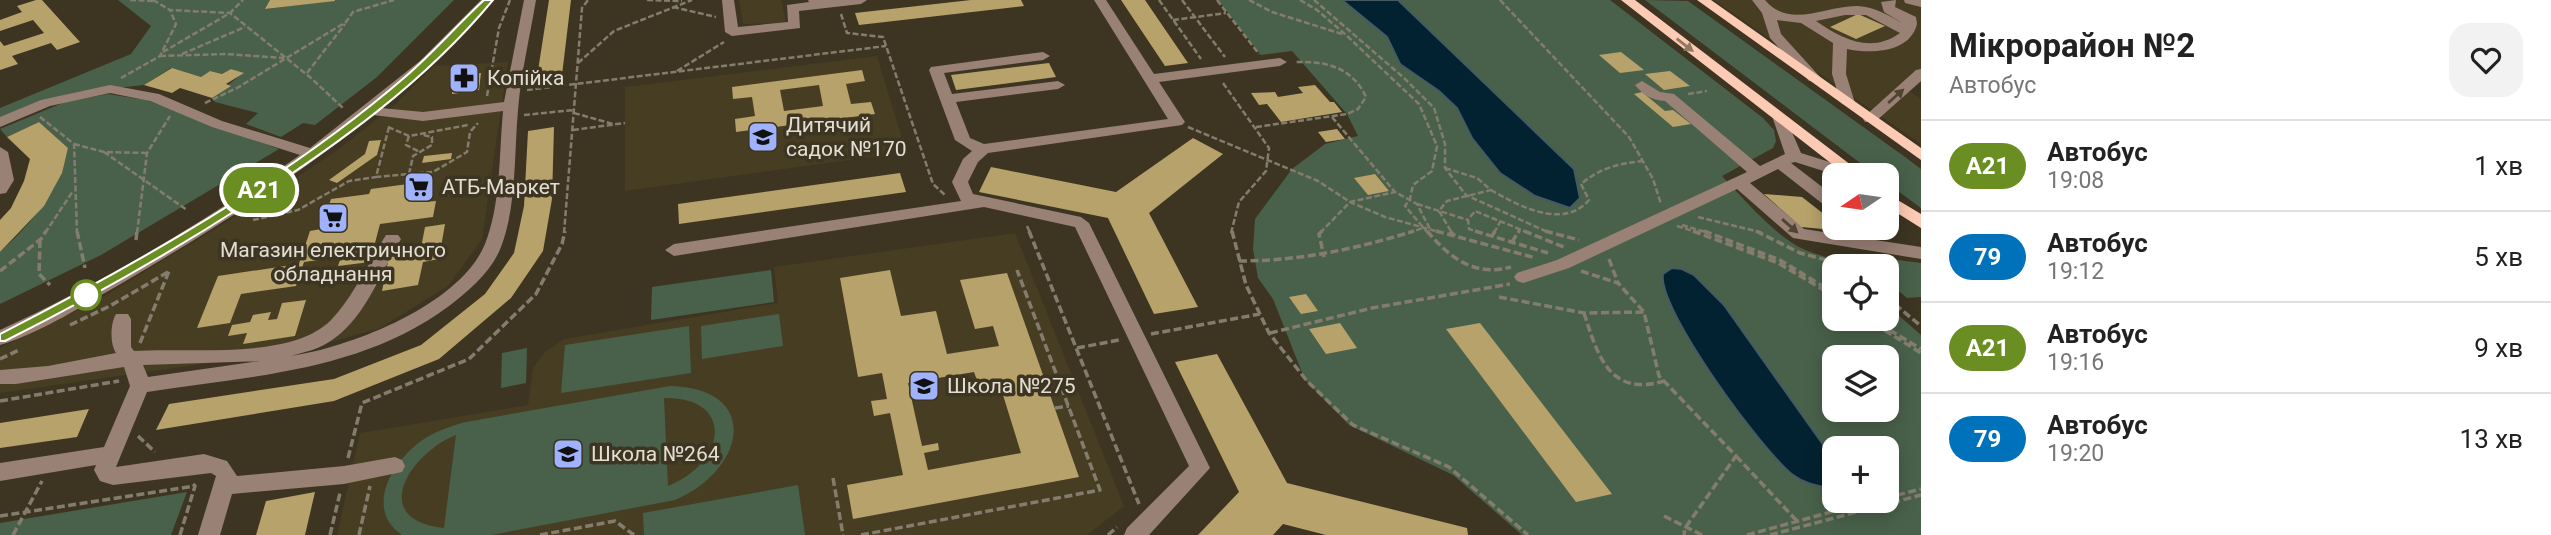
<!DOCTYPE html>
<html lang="uk">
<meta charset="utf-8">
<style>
body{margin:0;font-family:Roboto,sans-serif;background:#f2f2f2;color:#222;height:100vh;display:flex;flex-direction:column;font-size:26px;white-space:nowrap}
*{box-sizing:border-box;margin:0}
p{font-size:23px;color:#767676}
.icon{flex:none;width:38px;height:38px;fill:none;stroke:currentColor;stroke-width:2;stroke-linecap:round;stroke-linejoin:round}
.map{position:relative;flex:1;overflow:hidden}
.drawer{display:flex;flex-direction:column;background:#fff;width:630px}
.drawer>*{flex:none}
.badge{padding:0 14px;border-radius:23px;font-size:24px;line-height:46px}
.needle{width:46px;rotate:257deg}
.tools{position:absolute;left:1822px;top:163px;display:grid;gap:14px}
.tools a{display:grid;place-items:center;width:77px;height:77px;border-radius:14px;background:#fff;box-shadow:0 4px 18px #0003;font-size:35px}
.map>.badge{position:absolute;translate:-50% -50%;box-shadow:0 0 0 4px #fff}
.round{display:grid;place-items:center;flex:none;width:74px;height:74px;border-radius:21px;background:#f2f2f2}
.summary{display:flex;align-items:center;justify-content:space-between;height:119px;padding:0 28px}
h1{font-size:33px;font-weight:700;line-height:52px}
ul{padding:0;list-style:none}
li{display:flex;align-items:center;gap:21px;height:91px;padding:0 28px;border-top:2px solid #e0e0e0}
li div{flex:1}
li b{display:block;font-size:26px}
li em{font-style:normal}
li .badge{min-width:77px;font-weight:700;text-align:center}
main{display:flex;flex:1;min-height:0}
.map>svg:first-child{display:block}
.built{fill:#473d23}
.green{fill:#49614a;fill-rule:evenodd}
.water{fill:#032231;stroke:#465a62;stroke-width:2}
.building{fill:#b7a26b;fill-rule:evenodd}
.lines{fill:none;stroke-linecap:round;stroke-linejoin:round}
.path-far1{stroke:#847d6e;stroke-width:2.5;stroke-dasharray:6 2.5;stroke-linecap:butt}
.path{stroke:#847d6e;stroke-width:3.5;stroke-dasharray:8 3.5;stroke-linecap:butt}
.minor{fill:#998176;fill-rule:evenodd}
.major{fill:#fdcbb3;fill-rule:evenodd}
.oneway{fill:#937863}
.oneway2{fill:#4f4433}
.line{fill:#6b8e23;stroke:#fff;stroke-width:2}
.stop-dot{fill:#fff;stroke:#6b8e23;stroke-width:3.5}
.labels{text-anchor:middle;stroke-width:7;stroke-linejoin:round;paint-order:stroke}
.poi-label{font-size:21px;fill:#e3ded3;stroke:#3d3522;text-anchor:start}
</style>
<main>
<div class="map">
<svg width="1921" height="535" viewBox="0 0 1921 535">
<rect width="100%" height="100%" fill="#3d3522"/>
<path class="built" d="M 739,0 L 781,0 L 786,23 L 743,24 Z
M 1714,0 L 1921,0 L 1921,83 L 1910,91 L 1921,99 L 1921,144 Z
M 877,56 L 906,152 L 625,191 L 625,87 Z
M 508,62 L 482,239 L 448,286 L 380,328 L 306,349 L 0,393 L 0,348 L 98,300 L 271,195 L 340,148 L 390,109 L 434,66 Z
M 1015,233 L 1124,506 L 1087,535 L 337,535 L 360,433 L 528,405 L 533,368 L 545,352 L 564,339 L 778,303 L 774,267 Z"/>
<path class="green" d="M 118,0 L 270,0 L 266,9 L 338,0 L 454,0 L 377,77 L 315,125 L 303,123 L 281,137 L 246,124 L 258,113 L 215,102 L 212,98 L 243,73 L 231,69 L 222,74 L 210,71 L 201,77 L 171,68 L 144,85 L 78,92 L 40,103 L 0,120 L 0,108 L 131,54 L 151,26 Z
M 1218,0 L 1610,0 L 1763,118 L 1774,130 L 1776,141 L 1773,148 L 1722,176 C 1743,198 1776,237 1803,249 C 1817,256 1829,255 1842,266 L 1834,266 L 1834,318 L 1886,318 L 1887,305 L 1921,335 L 1921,535 L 1522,535 L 1453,475 L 1349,425 L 1305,380 L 1273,299 L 1258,278 L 1253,249 L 1255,219 L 1292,169 L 1325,144 L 1358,136 L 1347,114 L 1292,51 L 1261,55 ZM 1834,357 L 1886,357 L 1886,410 L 1834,410 ZM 1834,448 L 1886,448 L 1886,500 L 1834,500 Z
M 1645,0 L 1688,1 L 1905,157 L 1921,169 L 1921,208 L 1887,183 L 1886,175 L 1876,175 Z
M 108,94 L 146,100 L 279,149 L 101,255 L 0,304 L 0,252 C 33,222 58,192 68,148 L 39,122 L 7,137 L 0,129 L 65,102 Z
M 1898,260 L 1921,263 L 1921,297 L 1907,298 L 1887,281 L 1886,266 L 1868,266 L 1863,262 Z
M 771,270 L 774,302 L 651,320 L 652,287 Z
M 779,314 L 783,346 L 702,359 L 701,326 Z
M 689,326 L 691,373 L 561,393 L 565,345 Z
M 527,348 L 526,383 L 501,388 L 502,353 Z
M 670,386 C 762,388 746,470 675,500 L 491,535 L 402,535 C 364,509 392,462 421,441 C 434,432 450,426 466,422 ZM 664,398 C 737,397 725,464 668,486 ZM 456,435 L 444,528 C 367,520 410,453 456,435 Z
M 798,485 L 805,535 L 644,535 L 643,513 Z
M 187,492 L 171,535 L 0,535 L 0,523 Z"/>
<path class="water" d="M 1342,0 L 1398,0 L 1574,169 L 1580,198 L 1570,208 L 1535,196 L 1500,173 L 1472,138 L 1457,108 L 1439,91 L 1400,64 L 1387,37 Z
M 1672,268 L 1682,269 L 1694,275 L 1724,305 L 1834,460 L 1834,488 C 1819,487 1805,484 1793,475 C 1763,452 1657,309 1663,274 Z"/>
<path class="building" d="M 36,0 L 42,0 L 80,42 L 57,50 L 51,43 L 12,56 L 18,64 L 0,70 L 0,41 L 4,46 L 44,33 L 33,20 L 0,31 L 0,20 L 22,12 L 17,6 Z
M 270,0 L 335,0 L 335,1 L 265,9 Z
M 549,0 L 571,0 L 562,75 L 537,77 Z
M 971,0 L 1021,0 L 1024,6 L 859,25 L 855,13 Z
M 1121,0 L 1145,0 L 1188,63 L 1165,66 Z
M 1858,14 L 1885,26 L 1856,39 L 1830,27 Z
M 1621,52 L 1644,70 L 1620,73 L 1599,55 Z
M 1049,63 L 1056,77 L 956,90 L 951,75 Z
M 172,68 L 201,77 L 210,71 L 222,74 L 231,69 L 244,73 L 226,84 L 231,86 L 212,98 L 180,88 L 172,93 L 144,85 Z
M 862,70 L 865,81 L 846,84 L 851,104 L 871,102 L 875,114 L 736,132 L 735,119 L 755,116 L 752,97 L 733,99 L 732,87 ZM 819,85 L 823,106 L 784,111 L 780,90 Z
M 1670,71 L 1690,86 L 1664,90 L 1645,74 Z
M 481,73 L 479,90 L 452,94 L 454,76 Z
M 1315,85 L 1330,102 L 1334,102 L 1342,112 L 1281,122 L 1267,104 L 1259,105 L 1251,93 L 1275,92 L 1278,97 L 1303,93 L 1298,87 Z
M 1642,92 L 1665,111 L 1673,110 L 1691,124 L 1673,127 L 1634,94 Z
M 39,122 L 68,148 L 62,173 L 44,206 L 0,252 L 0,220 L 11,208 L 24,181 L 30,159 L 7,137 Z
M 554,127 L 552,199 L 543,251 L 511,298 L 439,359 L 334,401 L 156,430 L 169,404 L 334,379 L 421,345 L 485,294 L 514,253 L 524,206 L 528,131 Z
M 1337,129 L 1345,139 L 1326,142 L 1318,132 Z
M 1193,138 L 1223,154 L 1149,213 L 1198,307 L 1154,314 L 1108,218 L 979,192 L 991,167 L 1116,192 Z
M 381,140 L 377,155 L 337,183 L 329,180 L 365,154 L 369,141 Z
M 452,153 L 451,159 L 422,163 L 424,156 Z
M 900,173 L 906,192 L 679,224 L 678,204 Z
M 1375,174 L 1389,191 L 1368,195 L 1354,178 Z
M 430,181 L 425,202 L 436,201 L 433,217 L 380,224 L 370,262 L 338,266 L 341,257 L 304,262 L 296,286 L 241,294 L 230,323 L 197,328 L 218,276 L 299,264 L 310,231 L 321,229 L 331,199 L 369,194 L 371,189 Z
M 1764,194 L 1802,197 L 1834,222 L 1834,228 L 1845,231 L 1801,227 Z
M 445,224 L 439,259 L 423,262 L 418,285 L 382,291 L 389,257 L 420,253 L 425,227 Z
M 890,270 L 901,316 L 936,311 L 947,354 L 999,346 L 993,326 L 975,329 L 960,280 L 1007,273 L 1079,477 L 853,519 L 847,485 L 903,475 L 890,413 L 874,416 L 871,401 L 887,399 L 882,373 L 858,377 L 840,278 ZM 974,372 L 978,383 L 998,379 L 1021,453 L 928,470 L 924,453 L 939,450 L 938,443 L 922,446 L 908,383 Z
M 1306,294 L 1318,311 L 1301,314 L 1289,297 Z
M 306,300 L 295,336 L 243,344 L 247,333 L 228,336 L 232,325 L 250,322 L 253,315 L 271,312 L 268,320 L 277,319 L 282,303 Z
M 1340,323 L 1357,348 L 1326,354 L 1309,329 Z
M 1480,323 L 1612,494 L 1576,502 L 1446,329 Z
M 1217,354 L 1287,483 L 1467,528 L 1468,535 L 1326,535 L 1283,524 L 1273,535 L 1198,535 L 1239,492 L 1175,362 Z
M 89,409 L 77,437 L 0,448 L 0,423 Z
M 315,492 L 305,535 L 256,535 L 266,501 Z"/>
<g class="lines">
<path class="path-far1" d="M 130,0 L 154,1
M 153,0 L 170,10 L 230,13 L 311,78 L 343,108
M 647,0 L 682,1
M 1159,0 L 1201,59
M 1182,0 L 1225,57
M 1217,0 L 1259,54
M 1249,0 L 1272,12 L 1342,34
M 1300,0 L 1317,10 L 1346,35 L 1419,104 L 1437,146 L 1432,171 L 1413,185 L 1410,199 L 1405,206 L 1428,233
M 1314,0 L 1404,78 L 1434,108 L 1445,144 L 1445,168 L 1466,195 L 1550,233
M 1500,0 L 1629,137 L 1653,179 L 1661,204
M 673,7 L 716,17
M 841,14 L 847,33 L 883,37 L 933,184 L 945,195
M 1173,20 L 1226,13
M 163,52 L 230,13 L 243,0
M 182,54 L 245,27
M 160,56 L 225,54 L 284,58
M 578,63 L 614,31 L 692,0
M 677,71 L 724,42
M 307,73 L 345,24
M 121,78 L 160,56 L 176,24 L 170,10
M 1223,83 L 1269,148 L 1266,171 L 1239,202 L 1231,233
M 527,90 L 886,46
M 1688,94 L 1707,91
M 487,96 L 499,28 L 510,0
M 205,103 L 237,88 L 346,22 L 353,12 L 394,0
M 574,113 L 613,124
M 524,115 L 574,110
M 40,117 L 74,144 L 77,233
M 1332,117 L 1395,192 L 1417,204 L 1430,229
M 388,127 L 409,136 L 468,125
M 389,127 L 376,177 L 433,172 L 467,152 L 470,132 L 478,123
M 1188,127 L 1318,181 L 1350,202 L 1385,217 L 1443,233
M 1256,127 L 1347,114 L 1358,109 L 1366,97 C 1352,67 1326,61 1295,62
M 573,130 L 625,123
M 409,136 L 406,145 L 420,152
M 74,144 L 104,152 L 147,153
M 104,152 L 187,210
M 1445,168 L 1477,178 L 1491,190 L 1447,201 L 1439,211 L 1452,233
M 409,174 L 413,156 L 432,145 L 432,137 L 423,135
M 1491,190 C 1519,206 1563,230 1589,200 L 1581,184 C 1600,168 1620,163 1644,161
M 1417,204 L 1468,220
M 1698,217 L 1764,233
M 253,220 L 298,210 L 349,181 L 376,177
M 1682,225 L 1709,233
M 1027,226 L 1030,233
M 1677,226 L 1699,233
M 45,233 L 73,191
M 137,233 L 147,153 L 170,116
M 564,233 L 582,8 L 588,0
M 1320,233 L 1350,202 L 1395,192
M 1408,233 L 1423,228
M 1481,233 L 1469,229 L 1468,220 L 1475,211 L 1529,233
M 1494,233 L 1500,222
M 1518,233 L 1520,230"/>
<path class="path" d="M 77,231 L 85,268
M 1029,231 L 1139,504
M 1232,231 L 1246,285 L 1269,333 L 1307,381 L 1353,425 L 1449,467 L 1528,535
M 1322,231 L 1319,234 L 1324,257
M 1427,231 C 1450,258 1474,277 1511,267
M 1436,231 L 1536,258
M 1450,231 L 1455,236
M 1475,231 L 1548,253
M 1524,231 L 1564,247
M 1545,231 L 1579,240
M 1693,231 L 1778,263 L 1834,296
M 1704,231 L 1780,260 L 1834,293
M 1756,231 L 1800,253 L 1848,266
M 1492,236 L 1495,231
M 40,240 L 39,274 L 50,285
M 136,240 L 137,231
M 1512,242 L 1519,231
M 1609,259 L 1618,283
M 1239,261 C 1299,261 1356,249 1414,231
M 0,271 L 41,239 L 46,231
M 1581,271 L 1618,283 L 1644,312 L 1659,376 L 1736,456 L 1685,528 L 1684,535
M 1499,297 L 1584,313 L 1644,312
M 1886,297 L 1921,326
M 1584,313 C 1598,357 1610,397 1664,381
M 1865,318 L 1921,353
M 1870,318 L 1921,349
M 70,325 L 110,306 L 168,272
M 1270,333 L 1372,308 L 1510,284
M 1151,334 L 1260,314
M 140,343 L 169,271
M 1077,348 L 1119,340
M 0,359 L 19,350
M 0,401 L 119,381
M 1055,408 L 1069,406
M 138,436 L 155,452
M 1736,456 L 1797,521
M 348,458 L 362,403 L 469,359 L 536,294 L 562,244 L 565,231
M 833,478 L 843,535
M 1886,498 L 1921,489
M 0,516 L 195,486
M 1664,516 L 1702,535
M 13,535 L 42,481
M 180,535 L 195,486 L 193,484
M 330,535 L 340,493
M 359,535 L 370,486
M 540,535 L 615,521 L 634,535
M 861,535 L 1100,490 L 1017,270
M 1108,535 L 1117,527
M 1747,535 L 1875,500
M 1770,535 L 1921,495"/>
<path class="minor" d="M 481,0 L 494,0 L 429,67 L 381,108 L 423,112 L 504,102 L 524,0 L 536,0 C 530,36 521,73 518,110 C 514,154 517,205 501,247 C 492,271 469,291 449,306 C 362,371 252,376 147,392 L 116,467 L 204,454 L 227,461 L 237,476 L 344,466 L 395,457 L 402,460 L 405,466 L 402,472 L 344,484 L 232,494 L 220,535 L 198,535 L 216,476 L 211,473 L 113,485 L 100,481 L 94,470 L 96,465 L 0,481 L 0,463 L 104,447 L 130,386 L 124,367 L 16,384 L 0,384 L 0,370 L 48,366 L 116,353 C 110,344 110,324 116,314 L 128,314 L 131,319 L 131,347 L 134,351 C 188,347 291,361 331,320 C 354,296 368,263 386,235 L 398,235 L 401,239 C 381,272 365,318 332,340 C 320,349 305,352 291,356 C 351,347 460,305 485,244 C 501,204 499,154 503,111 L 423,121 L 373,115 C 296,177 211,231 124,282 C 85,304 43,332 0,345 L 0,330 C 105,282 205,221 300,155 L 212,127 L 150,101 L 110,93 L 50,106 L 0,127 L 0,117 L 41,100 L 110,85 L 159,94 L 222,121 L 310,148 L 420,61 ZM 260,361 L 148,377 L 143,365 Z
M 722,0 L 734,0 L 738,27 L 788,22 L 787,5 L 809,2 L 808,0 L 867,0 L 861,4 L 799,11 L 800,28 L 732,36 L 725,32 Z
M 1094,0 L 1106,0 L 1154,74 L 1280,58 L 1287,62 L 1280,66 L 1159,82 L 1185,122 L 1182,125 L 988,153 L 978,162 L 968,182 L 973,194 L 1081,217 L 1089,223 L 1210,468 L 1149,535 L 1124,535 L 1127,528 L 1189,466 L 1075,227 L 984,207 L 674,256 L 665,250 L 674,244 L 961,201 L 952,182 L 963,159 L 972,151 L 955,140 L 929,70 L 931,67 L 1043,52 L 1050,56 L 1043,60 L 944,73 L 952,94 L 1058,81 L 1065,85 L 1058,89 L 956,102 L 970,138 L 984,144 L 1168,119 Z
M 1752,0 L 1765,0 C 1790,30 1826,5 1858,6 C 1875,7 1890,16 1904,24 L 1884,12 L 1881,2 L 1896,0 L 1895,7 L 1916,17 L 1917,24 C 1910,53 1871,54 1847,49 L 1846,74 L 1855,103 L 1848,107 L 1841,103 L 1832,74 L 1833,43 L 1801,23 L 1777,20 L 1781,34 L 1821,78 L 1819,81 L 1809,81 L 1770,38 L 1762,13 ZM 1845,15 L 1866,15 L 1900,33 C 1871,54 1842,39 1816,21 Z
M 1904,0 L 1921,0 L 1921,7 L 1905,3 Z
M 1921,69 L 1921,81 L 1875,122 L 1865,122 L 1863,119 L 1865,116 L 1916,70 Z
M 1642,81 L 1660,92 L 1674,94 L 1760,166 L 1785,154 L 1773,119 L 1780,115 L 1785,116 L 1801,153 L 1858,171 L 1860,175 L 1836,175 L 1795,162 L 1791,163 L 1834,196 L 1834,209 L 1828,208 L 1778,169 L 1750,183 L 1804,229 L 1921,247 L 1921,259 L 1793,238 L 1737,189 L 1569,268 L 1523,283 L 1517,281 L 1514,277 L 1517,273 L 1557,260 L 1747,172 L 1665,101 C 1652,100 1643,95 1635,85 Z
M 0,147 L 8,152 L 14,180 L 6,193 L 0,194 Z"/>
<path class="major" d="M 1621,0 L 1635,0 L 1864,175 L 1846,175 Z
M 1697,0 L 1711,0 L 1921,148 L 1921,160 Z
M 1886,193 L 1921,214 L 1921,228 L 1886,206 Z"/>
</g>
<defs><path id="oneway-solid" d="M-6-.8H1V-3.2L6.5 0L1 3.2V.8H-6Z" transform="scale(1.75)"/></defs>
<use class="oneway" href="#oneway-solid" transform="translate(1685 45) rotate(38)"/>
<g class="oneway2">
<use href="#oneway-solid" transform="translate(1896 96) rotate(-42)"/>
<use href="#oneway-solid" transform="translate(1790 226) rotate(41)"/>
</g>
<path class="line" d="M 484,0 L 493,0 C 425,82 337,145 249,202 C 170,253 89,299 5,341 L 0,341 L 0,334 C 135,265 287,179 405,77 C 433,53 458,24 484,0 Z"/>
<defs>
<g id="pharmacy-square" transform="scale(1.575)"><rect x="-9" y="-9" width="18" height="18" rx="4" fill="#a1b2fd" stroke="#3d3522"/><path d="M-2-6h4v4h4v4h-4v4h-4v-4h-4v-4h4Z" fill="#111"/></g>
<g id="school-square" transform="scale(1.575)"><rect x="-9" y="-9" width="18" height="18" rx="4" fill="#a1b2fd" stroke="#3d3522"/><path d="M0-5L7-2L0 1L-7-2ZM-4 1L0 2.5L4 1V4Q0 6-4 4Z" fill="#111"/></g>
<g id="supermarket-square" transform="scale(1.575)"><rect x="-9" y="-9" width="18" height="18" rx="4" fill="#a1b2fd" stroke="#3d3522"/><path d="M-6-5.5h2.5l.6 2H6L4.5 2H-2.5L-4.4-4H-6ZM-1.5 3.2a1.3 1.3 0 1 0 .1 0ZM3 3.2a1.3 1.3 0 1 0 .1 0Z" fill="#111"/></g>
</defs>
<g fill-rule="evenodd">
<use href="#pharmacy-square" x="464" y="78"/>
<use href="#school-square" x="763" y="137"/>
<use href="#supermarket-square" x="419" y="187"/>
<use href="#supermarket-square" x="333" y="218"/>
<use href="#school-square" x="924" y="386"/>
<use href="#school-square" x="568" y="454"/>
</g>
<circle class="stop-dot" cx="86" cy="295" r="14"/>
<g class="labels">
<g class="poi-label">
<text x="487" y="85">Копійка</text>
<text x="786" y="132">Дитячий<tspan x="786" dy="24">садок №170</tspan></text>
<text x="442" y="194">АТБ-Маркет</text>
<text x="333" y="257" text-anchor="middle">Магазин електричного<tspan x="333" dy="24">обладнання</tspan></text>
<text x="947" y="393">Школа №275</text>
<text x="591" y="461">Школа №264</text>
</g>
</g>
</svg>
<div class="tools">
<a><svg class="needle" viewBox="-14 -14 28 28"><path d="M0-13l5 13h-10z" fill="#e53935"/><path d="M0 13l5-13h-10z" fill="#767676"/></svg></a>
<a><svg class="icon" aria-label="locate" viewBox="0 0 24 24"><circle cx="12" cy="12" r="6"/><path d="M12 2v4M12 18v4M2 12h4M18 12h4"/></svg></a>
<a><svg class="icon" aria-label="layers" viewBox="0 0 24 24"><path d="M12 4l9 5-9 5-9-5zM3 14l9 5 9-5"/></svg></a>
<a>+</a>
</div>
<b class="badge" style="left:259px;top:190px;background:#6b8e23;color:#fff">А21</b>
</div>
<section class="drawer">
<div class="summary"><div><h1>Мікрорайон №2</h1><p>Автобус</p></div><a class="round"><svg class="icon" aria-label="heart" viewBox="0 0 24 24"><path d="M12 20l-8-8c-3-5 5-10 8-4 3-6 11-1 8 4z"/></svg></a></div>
<ul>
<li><span class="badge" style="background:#6b8e23;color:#fff">А21</span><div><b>Автобус</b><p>19:08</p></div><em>1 хв</em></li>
<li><span class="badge" style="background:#0072bc;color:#fff">79</span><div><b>Автобус</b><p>19:12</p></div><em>5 хв</em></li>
<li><span class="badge" style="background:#6b8e23;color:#fff">А21</span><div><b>Автобус</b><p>19:16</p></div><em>9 хв</em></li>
<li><span class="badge" style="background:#0072bc;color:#fff">79</span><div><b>Автобус</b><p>19:20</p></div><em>13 хв</em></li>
</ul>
</section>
</main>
